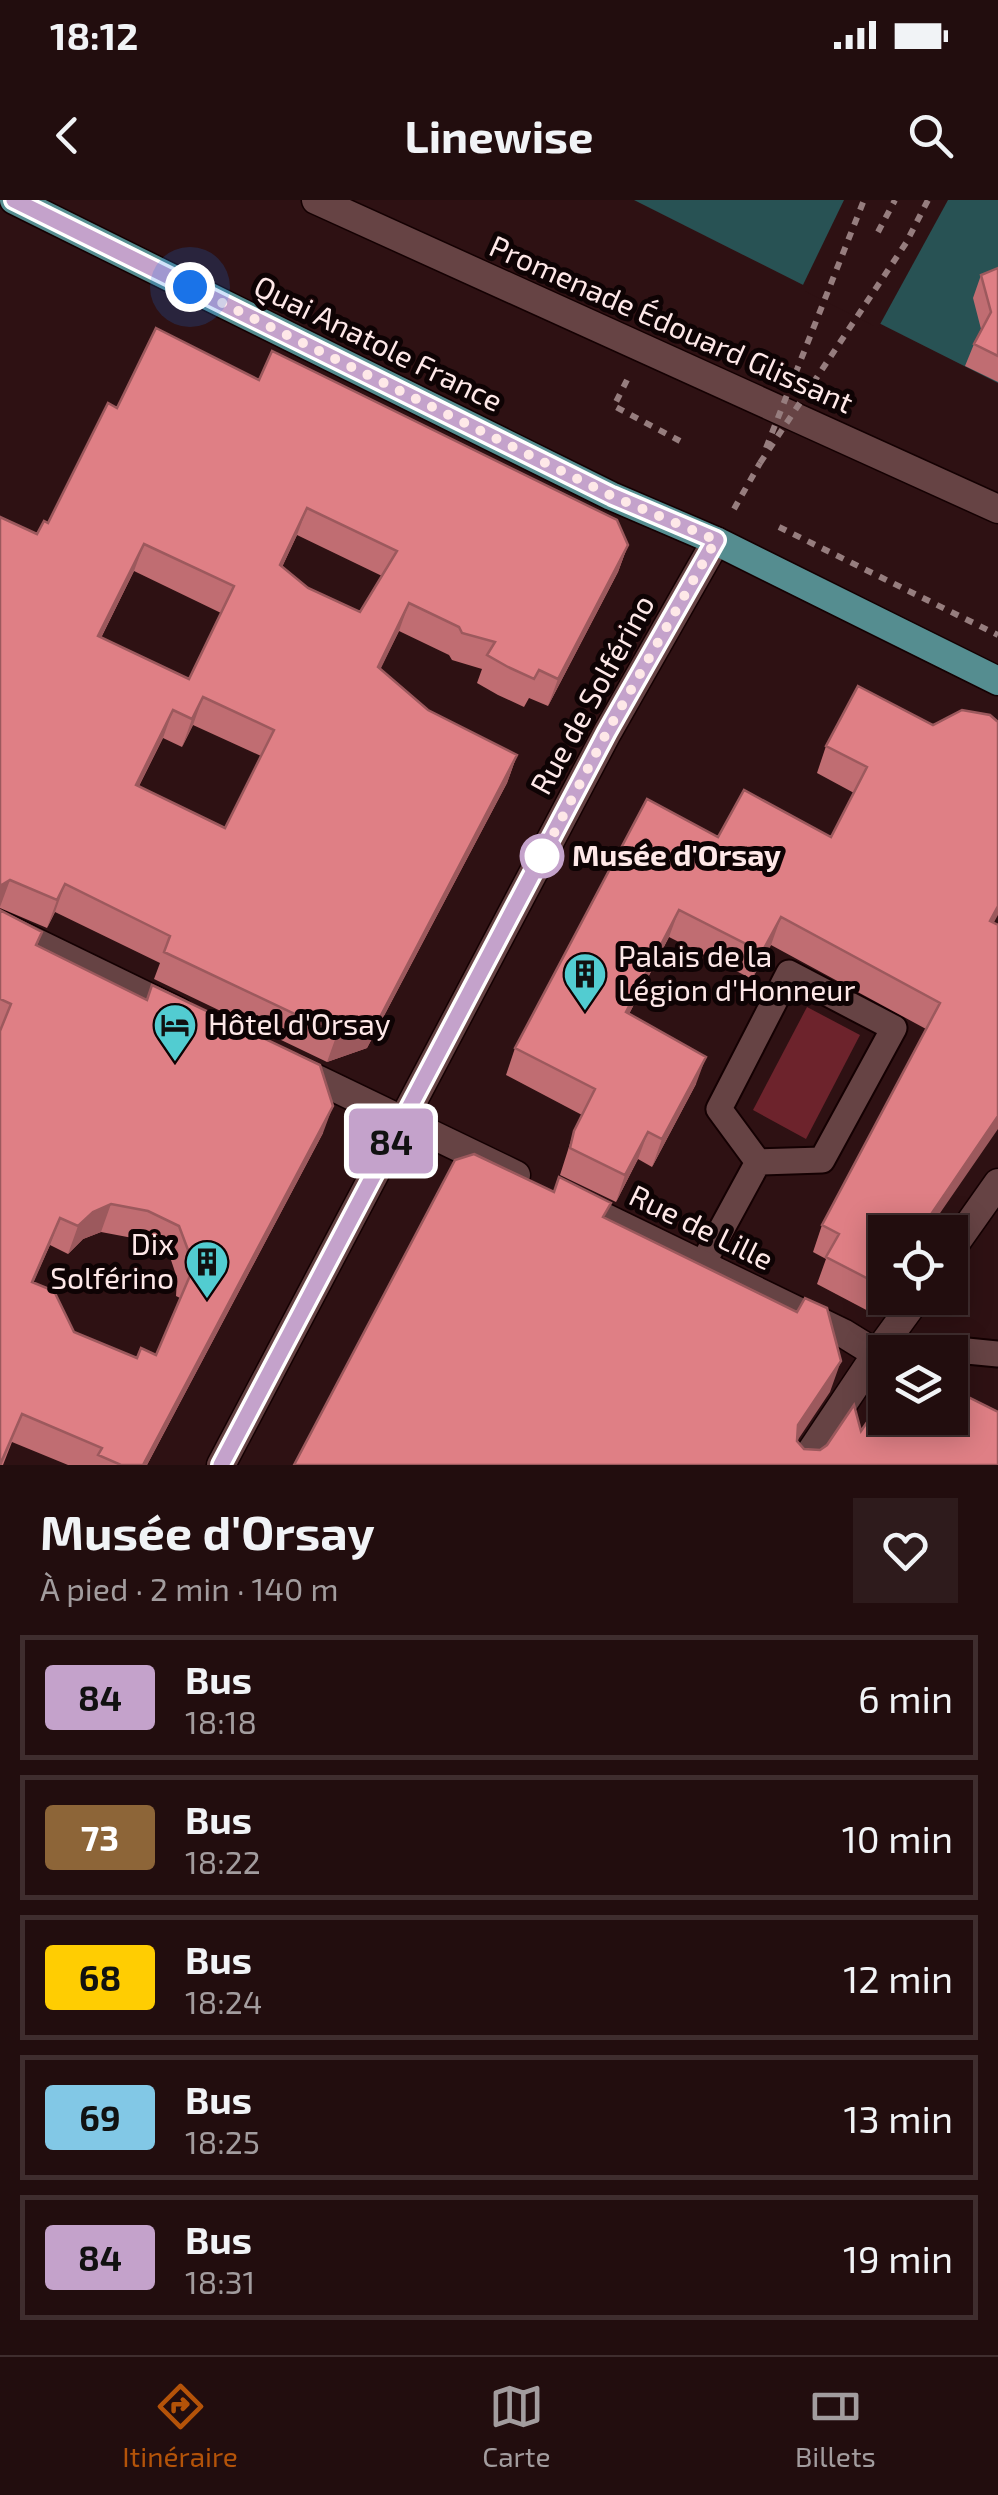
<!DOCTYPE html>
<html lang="fr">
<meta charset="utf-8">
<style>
body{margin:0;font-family:"Exo 2",sans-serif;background:#2e1b1c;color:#f1f3f6;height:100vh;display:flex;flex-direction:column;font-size:38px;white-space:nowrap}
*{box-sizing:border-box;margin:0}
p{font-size:32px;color:#a29c9e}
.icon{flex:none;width:55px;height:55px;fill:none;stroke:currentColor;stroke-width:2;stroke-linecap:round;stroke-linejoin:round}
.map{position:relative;height:1265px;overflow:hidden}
.drawer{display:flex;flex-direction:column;background:#220d0e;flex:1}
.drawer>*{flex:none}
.badge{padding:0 20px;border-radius:8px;font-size:35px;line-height:65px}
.tools{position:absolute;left:868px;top:1015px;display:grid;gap:20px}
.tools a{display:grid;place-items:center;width:100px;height:100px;border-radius:0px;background:#220d0e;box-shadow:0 5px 25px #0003,0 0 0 2px #3f2d2e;font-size:50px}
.you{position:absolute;width:50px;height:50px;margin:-25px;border:8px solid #fff;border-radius:50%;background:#1a73e8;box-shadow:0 0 0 15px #1a73e833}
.map>.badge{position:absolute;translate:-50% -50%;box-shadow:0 0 0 5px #fff}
.round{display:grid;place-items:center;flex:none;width:105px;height:105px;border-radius:0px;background:#2e1b1c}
.headline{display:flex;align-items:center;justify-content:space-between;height:170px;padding:0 40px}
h1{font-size:48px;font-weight:700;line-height:75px}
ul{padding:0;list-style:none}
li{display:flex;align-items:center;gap:30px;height:125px;margin:0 20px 15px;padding:0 20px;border:5px solid #3f2d2e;border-radius:0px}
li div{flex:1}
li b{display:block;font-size:38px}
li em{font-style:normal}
li .badge{min-width:110px;font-weight:700;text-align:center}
.status{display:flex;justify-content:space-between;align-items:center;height:70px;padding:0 50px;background:#220d0e;direction:ltr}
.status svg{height:28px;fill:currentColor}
header{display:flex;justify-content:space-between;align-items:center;height:130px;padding:0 40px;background:#220d0e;font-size:45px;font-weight:700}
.dock{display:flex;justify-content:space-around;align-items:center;height:140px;border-top:2px solid #3f2d2e;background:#220d0e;font-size:28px;color:#a29c9e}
.dock a{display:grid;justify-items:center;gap:5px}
.dock .on{color:#b45309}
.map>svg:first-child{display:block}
.green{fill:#6d232c}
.water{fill:#285254}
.pier{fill:#2e1113}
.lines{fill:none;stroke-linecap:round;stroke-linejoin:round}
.service-casing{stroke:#140002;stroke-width:29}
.pedestrian-casing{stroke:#140002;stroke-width:31}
.minor-casing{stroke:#140002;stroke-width:31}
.tertiary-casing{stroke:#140002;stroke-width:31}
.primary-casing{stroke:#140002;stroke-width:31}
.path{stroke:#967d7e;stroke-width:6;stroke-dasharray:8 8;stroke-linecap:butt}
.service{stroke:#664344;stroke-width:25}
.pedestrian{stroke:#664344;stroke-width:28}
.minor{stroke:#664344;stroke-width:28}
.tertiary{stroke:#664344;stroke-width:28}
.primary{stroke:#558d90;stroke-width:28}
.path-bridge{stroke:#967d7e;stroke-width:6;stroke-dasharray:8 8;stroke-linecap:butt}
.wall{fill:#c06d72;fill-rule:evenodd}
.shaded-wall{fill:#9c595d}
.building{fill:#df7f85;stroke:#9c595d;stroke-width:2.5;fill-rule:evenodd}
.line-casing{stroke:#fff;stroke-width:22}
.line{stroke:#c4a2cb;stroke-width:15}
.walk{stroke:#fee8e8;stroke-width:10;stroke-dasharray:0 18}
.stop-dot{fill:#fff;stroke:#c4a2cb;stroke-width:5}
.labels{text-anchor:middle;stroke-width:10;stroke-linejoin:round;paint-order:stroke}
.street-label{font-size:30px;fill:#fee8e8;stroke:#0e0304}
.stop-label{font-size:30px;font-weight:bold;fill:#fee8e8;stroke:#0e0304;text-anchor:start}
.poi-label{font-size:30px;fill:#fee8e8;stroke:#0e0304;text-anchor:start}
</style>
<div class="status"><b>18:12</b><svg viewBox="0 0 49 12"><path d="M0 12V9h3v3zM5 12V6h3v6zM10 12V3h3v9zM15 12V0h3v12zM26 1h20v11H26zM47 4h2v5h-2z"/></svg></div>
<header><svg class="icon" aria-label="back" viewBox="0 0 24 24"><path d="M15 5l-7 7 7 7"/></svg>Linewise<svg class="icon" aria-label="search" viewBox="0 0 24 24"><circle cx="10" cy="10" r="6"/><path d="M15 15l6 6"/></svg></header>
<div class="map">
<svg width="998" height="1265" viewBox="0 0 998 1265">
<rect width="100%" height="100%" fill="#2e1113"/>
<path class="green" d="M 807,807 L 860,835 L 806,939 L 753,910 Z"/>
<path class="water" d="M 634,0 L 998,0 L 998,183 Z"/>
<path class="pier" d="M 844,0 L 948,0 L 878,128 L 801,89 Z"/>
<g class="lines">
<g class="service-casing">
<path id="service" d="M 702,1065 L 758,962 L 822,960 L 894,828 L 789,773 L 719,909 L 758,962
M 950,1160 L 967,1151 L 998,1154"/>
</g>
<g class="pedestrian-casing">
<path id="pedestrian" d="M 316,0 L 998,309
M 950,1051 L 998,983
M 877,1153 L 917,1098"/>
</g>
<g class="minor-casing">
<path id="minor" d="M 0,725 L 179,812
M 294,868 L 516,975
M 573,1002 L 843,1133 L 885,1159
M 802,1265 L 877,1153"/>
</g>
<g class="tertiary-casing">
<path id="tertiary" d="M 221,1265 L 607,533 L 716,341"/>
</g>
<g class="primary-casing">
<path id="primary" d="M 14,0 L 611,296 L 716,341 L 998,481"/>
</g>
<path class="path" d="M 878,32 L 895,0
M 627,180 L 614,206 L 680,241
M 734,309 L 760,263
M 779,327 L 998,435"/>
<use href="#service" class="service"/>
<use href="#pedestrian" class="pedestrian"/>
<use href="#minor" class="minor"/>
<use href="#tertiary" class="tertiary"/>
<use href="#primary" class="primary"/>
<path class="path-bridge" d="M 766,248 L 864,0
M 760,263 L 906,43 L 928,0"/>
</g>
<path class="wall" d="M 998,68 L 998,182 L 965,166 L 974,144 L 981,129 L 973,98 L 981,75 Z
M 259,180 L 628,345 L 618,372 L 548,506 L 529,498 L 524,507 L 498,495 L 477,483 L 482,469 L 452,460 L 449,455 L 399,431 L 380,469 L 428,510 L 517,555 L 507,583 L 367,848 L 327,862 L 154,779 L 160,763 L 55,712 L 47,728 L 0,708 L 0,317 L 37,334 L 48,323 L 117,208 ZM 297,335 L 382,376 L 360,412 L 308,388 L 282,367 ZM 134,371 L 221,413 L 189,479 L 101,438 ZM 193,525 L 261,556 L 225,628 L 139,586 L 163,538 L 182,547 Z
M 858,486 L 994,723 L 885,1032 L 885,1094 L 872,1113 L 817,1084 L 826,1059 L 813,1052 L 822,1025 L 926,829 L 771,745 L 752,779 L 669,737 L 629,814 L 696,884 L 652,967 L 638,959 L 616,1002 L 560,975 L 574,931 L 582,915 L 506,875 L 515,848 L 718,637 L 831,637 L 854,593 L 817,573 L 826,546 Z
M 0,710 L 42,732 L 37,746 L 323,933 L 147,1265 L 68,1265 L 12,1242 L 3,1265 L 0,1265 ZM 101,1032 L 138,1039 L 169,1054 L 177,1078 L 176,1096 L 180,1098 L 156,1155 L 137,1158 L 74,1132 L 33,1082 L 50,1045 L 68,1054 L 83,1039 Z"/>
<path class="shaded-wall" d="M 307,308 L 297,335 L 270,393 L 280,365 Z
M 144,344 L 134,371 L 88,464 L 98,436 Z
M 628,345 L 618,372 L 548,506 L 558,479 Z
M 409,403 L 399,431 L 368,495 L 378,467 Z
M 203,497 L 193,525 L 182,547 L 192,519 Z
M 173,510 L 163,538 L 126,612 L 136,585 Z
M 517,555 L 507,583 L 367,848 L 327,862 L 337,834 Z
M 10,680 L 0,707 L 0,686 Z
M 65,684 L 55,712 L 47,728 L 57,700 Z
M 998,706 L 998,715 L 980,748 L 990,721 Z
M 679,710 L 669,737 L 616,839 L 626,812 Z
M 781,717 L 771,745 L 752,779 L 762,752 Z
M 706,857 L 696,884 L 652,967 L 662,939 Z
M 333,906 L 323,933 L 147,1265 L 143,1265 Z
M 998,916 L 998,929 L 927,1032 L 919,1032 Z
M 648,932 L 638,959 L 616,1002 L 625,975 Z
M 111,1004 L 101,1032 L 83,1039 L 68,1054 L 78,1026 L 93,1012 Z
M 60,1018 L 50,1045 L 22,1109 L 32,1082 Z
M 885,1082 L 885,1094 L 872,1113 L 882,1086 Z
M 841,1161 L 830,1192 L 787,1256 L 798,1225 Z"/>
<path class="building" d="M 998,68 L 998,156 L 974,144 L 991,112 L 981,75 Z
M 156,128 L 259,180 L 272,151 L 617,320 L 628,345 L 558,479 L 539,470 L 534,479 L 508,467 L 487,455 L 495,442 L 462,433 L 459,427 L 409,403 L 378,467 L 428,510 L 517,555 L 378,821 L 337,834 L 164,752 L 170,736 L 65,684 L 57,700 L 10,680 L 0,686 L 0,317 L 37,334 L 44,321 L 48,323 L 108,203 L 117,208 ZM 307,308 L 397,351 L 360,412 L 308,388 L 280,365 ZM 144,344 L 234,386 L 189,479 L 98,436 ZM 203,497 L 274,530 L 225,628 L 136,585 L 173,510 L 192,519 Z
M 858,486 L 933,525 L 962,510 L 990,515 L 998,522 L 998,706 L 990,721 L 998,725 L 998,916 L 919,1032 L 885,1032 L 885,1082 L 882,1086 L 826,1057 L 839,1034 L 822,1025 L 940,803 L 781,717 L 762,752 L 679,710 L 626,812 L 706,857 L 662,939 L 648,932 L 625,975 L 570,948 L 574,931 L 595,889 L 515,848 L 647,599 L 718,637 L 744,590 L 831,637 L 867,567 L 826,546 Z
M 0,710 L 42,732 L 36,745 L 147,800 L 152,785 L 320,865 L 333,906 L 143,1265 L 121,1265 L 98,1255 L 102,1248 L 22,1214 L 0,1265 L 0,831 L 11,804 L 0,799 ZM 111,1004 L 148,1011 L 179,1026 L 188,1050 L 186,1069 L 192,1071 L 156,1155 L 141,1148 L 137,1158 L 74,1132 L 54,1091 L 32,1082 L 60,1018 L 78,1026 L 93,1012 Z
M 474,954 L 554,992 L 559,977 L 611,1003 L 603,1017 L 797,1112 L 805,1098 L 827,1108 L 841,1161 L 798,1225 L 797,1241 L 804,1249 L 820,1250 L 827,1245 L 854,1205 L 861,1231 L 885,1196 L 885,1218 L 950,1218 L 950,1188 L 998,1212 L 998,1265 L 294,1265 L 455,960 Z"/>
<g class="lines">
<g class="line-casing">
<path id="line" d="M 14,0 L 612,296 L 716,340 L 607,532 L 221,1265"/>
</g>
<use href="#line" class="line"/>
<path class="walk" d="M 190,87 L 612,296 L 716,340 L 607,532 L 542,656"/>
</g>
<defs>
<g id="building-pin" transform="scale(2.25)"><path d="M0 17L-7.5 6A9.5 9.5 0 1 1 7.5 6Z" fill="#52ccd1" stroke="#0e0304"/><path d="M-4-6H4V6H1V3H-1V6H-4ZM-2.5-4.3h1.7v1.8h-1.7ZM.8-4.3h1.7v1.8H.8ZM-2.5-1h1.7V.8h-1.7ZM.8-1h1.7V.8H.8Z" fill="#111"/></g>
<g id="hotel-pin" transform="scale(2.25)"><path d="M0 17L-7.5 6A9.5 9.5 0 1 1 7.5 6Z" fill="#52ccd1" stroke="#0e0304"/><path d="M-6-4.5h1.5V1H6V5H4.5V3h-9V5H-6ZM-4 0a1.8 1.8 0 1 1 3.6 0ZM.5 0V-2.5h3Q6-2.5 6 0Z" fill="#111"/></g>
</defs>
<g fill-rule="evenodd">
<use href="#building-pin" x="585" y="774"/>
<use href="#hotel-pin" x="175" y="825"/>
<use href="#building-pin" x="207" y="1062"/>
</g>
<circle class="stop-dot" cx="542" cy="656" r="20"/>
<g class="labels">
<g class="street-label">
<text transform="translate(671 125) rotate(24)" y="10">Promenade Édouard Glissant</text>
<text transform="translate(378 144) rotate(26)" y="10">Quai Anatole France</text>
<text transform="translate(593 495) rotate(-61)" y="10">Rue de Solférino</text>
<text transform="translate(701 1028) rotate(26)" y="10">Rue de Lille</text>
</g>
<g class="stop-label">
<text x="572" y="666">Musée d'Orsay</text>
</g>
<g class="poi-label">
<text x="618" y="767">Palais de la<tspan x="618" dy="34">Légion d'Honneur</tspan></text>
<text x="208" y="835">Hôtel d'Orsay</text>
<text x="174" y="1055" text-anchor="end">Dix<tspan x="174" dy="34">Solférino</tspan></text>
</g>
</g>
</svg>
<div class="tools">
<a><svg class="icon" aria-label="locate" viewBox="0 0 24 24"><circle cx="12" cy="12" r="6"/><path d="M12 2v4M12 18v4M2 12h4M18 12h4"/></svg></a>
<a><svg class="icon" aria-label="layers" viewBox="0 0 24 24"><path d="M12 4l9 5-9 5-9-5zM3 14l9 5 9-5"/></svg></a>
</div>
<div class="you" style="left:190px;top:87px"></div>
<b class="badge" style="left:391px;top:941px;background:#c4a2cb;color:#111">84</b>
</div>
<section class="drawer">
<div class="headline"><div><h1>Musée d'Orsay</h1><p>À pied · 2 min · 140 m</p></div><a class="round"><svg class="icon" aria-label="heart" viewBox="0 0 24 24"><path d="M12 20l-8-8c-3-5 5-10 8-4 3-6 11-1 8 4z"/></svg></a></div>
<ul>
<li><span class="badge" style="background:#c4a2cb;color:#111">84</span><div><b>Bus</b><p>18:18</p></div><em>6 min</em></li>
<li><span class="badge" style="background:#8d6538;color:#fff">73</span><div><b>Bus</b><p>18:22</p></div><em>10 min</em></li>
<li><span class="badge" style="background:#ffcd02;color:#111">68</span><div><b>Bus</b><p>18:24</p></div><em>12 min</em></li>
<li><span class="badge" style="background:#82c8e6;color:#111">69</span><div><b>Bus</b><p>18:25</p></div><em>13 min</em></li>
<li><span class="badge" style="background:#c4a2cb;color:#111">84</span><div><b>Bus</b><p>18:31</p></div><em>19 min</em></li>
</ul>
</section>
<nav class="dock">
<a class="on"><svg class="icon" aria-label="directions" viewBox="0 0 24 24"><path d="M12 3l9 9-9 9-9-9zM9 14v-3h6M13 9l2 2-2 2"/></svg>Itinéraire</a>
<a><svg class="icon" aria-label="map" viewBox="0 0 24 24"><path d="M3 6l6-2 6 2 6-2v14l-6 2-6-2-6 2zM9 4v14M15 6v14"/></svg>Carte</a>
<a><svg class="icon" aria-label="tickets" viewBox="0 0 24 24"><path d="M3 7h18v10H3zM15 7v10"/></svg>Billets</a>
</nav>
